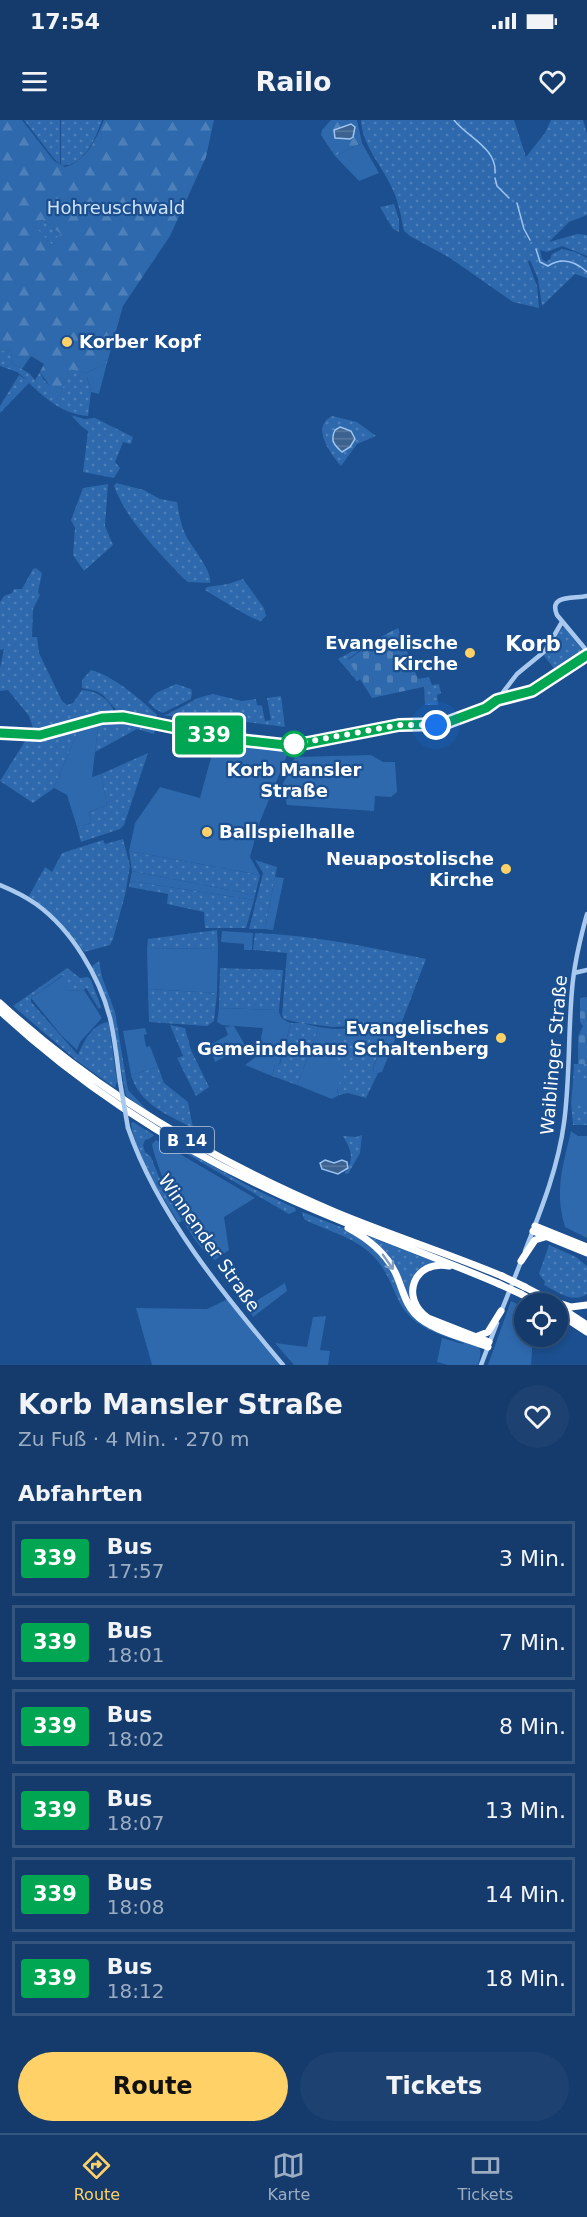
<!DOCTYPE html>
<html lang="de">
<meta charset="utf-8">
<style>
body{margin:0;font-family:"DejaVu Sans",sans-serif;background:#1d4271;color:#f1f3f6;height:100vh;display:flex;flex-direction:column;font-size:22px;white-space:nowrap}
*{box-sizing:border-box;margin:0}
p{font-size:20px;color:#9dadc1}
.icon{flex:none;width:33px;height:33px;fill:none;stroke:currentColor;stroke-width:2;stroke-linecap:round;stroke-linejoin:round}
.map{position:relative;height:1245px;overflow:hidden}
.drawer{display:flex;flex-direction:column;background:#143b6b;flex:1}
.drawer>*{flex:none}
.badge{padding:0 12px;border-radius:4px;font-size:21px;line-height:39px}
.controls{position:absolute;left:514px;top:1173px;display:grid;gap:12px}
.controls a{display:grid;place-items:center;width:54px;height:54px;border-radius:50%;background:#143b6b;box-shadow:0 3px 9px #0003,0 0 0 2px #33557e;font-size:30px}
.you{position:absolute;width:30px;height:30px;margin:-15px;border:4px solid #fff;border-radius:50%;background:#1a73e8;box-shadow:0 0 0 9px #1a73e833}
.map>.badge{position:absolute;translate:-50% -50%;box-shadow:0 0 0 3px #fff}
h2{padding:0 18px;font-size:22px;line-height:54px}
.round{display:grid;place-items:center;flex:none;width:63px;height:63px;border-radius:32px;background:#1d4271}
.overview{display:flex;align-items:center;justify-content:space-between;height:102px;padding:0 18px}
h1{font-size:28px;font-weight:600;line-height:45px}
.cta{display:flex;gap:12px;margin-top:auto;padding:12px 18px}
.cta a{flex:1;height:69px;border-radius:36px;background:#ffd166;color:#111;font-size:24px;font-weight:600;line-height:69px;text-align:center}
.cta a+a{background:#1d4271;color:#f1f3f6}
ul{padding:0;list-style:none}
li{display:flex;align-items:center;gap:18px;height:75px;margin:0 12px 9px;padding:0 6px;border:3px solid #33557e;border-radius:0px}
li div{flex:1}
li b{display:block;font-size:22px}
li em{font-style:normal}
li .badge{min-width:66px;font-weight:700;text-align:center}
.status{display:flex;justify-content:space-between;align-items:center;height:42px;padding:0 30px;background:#143b6b;direction:ltr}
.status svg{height:16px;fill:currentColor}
header{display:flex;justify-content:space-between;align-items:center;height:78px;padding:0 18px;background:#143b6b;font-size:27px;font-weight:600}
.dock{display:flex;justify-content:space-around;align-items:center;height:84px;border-top:2px solid #33557e;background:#143b6b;font-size:16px;color:#9dadc1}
.dock a{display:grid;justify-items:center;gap:3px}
.dock .on{color:#ffd166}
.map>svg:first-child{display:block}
.grass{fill:url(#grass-dots)}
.forest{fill:url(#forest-firs);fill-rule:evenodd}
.cemetery{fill:url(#cemetery-stones)}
.garden{fill:#2e69ad}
.water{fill:url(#water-rules);stroke:#9cc4f0;stroke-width:1.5}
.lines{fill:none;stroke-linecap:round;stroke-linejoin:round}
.stream{stroke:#9cc4f0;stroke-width:1.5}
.minor{stroke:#a9c9ee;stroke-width:4.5}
.highway{stroke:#fff;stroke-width:7}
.minor-bridge{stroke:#a9c9ee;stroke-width:4.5}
.highway-bridge{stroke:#fff;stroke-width:7}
.oneway{stroke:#829ec1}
.line-casing{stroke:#fff;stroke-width:14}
.line{stroke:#00a651;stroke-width:9}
.walk{stroke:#fff;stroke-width:6;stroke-dasharray:0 10.8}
.poi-dot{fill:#ffd166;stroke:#1b4f8f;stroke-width:2}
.stop-dot{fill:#fff;stroke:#00a651;stroke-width:3}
.labels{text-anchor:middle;stroke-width:4.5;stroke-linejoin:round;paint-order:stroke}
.shield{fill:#1b4f8f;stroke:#bbcadd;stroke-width:1.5}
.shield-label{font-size:16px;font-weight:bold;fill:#fff}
.park-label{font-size:18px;fill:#cfe3fa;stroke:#1b4f8f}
.poi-label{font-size:18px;font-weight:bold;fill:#fff;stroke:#1b4f8f;text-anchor:end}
.stop-label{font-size:18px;font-weight:bold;fill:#fff;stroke:#1b4f8f}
.street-label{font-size:18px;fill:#fff;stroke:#1b4f8f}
.quarter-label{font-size:21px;font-weight:bold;fill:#fff;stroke:#1b4f8f}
</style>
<div class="status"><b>17:54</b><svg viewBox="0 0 49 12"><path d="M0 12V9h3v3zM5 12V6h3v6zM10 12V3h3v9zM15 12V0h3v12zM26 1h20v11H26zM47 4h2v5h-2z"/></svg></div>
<header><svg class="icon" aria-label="menu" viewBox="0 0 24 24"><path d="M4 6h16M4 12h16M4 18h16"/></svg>Railo<svg class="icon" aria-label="heart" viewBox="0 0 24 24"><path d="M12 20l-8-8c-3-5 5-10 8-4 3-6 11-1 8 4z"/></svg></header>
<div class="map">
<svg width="587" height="1245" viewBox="0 0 587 1245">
<defs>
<pattern id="grass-dots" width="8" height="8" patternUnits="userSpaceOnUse" patternTransform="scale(1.5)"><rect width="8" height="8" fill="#2e69ad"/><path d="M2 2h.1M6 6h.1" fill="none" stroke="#4d80b9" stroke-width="1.8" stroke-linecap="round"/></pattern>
<pattern id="forest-firs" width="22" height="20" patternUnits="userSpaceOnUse" patternTransform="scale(1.5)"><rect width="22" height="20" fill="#2e69ad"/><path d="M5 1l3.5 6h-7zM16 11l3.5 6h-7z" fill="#4d80b9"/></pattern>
<pattern id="cemetery-stones" width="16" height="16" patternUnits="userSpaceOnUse" patternTransform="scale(1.5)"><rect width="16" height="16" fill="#2e69ad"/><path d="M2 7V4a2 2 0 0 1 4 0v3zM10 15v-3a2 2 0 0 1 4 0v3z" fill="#4d80b9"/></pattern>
<pattern id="water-rules" width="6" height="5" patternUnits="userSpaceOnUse" patternTransform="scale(1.5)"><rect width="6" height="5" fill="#3c6290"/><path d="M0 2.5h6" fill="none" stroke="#597aa1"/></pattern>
</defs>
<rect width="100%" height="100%" fill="#1b4f8f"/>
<path class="grass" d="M 24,0 L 60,0 L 60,44 L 55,40 Z
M 61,0 L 102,0 C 96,17 84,48 61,45 Z
M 361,0 L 514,0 L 526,37 L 545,13 L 551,0 L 583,0 L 587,14 L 587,95 L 569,102 L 549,122 L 577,114 L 587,115 L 587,136 L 562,126 L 547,132 L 540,130 L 542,139 L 546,142 L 550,139 L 552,134 L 562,129 L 575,132 L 587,138 L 587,158 L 575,154 L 542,186 L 538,159 L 530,140 L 528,142 L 537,166 L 539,188 L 513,182 L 450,138 L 410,116 L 404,111 C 401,97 399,83 393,70 C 383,47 362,26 361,0 Z
M 394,84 L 399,100 L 399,112 L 393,109 L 380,87 Z
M 43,100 L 61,114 L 53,126 L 33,105 L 37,101 Z
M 0,230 L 12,231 L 11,243 L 29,253 L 35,260 L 40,252 L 43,259 L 60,277 L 69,248 L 86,253 L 91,272 L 88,296 C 63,294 47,280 29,263 L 0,293 L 0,286 L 19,255 L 27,260 L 17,252 L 0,246 Z
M 71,295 L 84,299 L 95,298 L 133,317 L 131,324 L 123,322 L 115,342 L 120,348 L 114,358 L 83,352 L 88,311 L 81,306 Z
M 332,296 L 357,302 L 376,316 L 357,324 L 341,346 C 331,334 310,307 332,296 Z
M 116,363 L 144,370 L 160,379 L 177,382 C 179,394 181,405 186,416 C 192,427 213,452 210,463 L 188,462 L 182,457 C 157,430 127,401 114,366 Z
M 108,364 L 105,406 L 113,425 L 84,451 L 73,435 L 75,408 L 71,400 L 83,368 Z
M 36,448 L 42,453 L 38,472 L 40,475 L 33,489 L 32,517 L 37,517 L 39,533 L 62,581 L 67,585 L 73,583 L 82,570 C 98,571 109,579 115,593 C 86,594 62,609 34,611 L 29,596 L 8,570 L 0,571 L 0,548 L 4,529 L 0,530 L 0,482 L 4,476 L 12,473 L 14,469 L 22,469 L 33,449 Z
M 243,459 L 264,488 L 266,496 L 261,501 C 254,501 215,476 205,470 L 207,467 L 228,464 Z
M 564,507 L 585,533 L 582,537 L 557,552 L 544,536 C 550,527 557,511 564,507 Z
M 377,518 L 348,539 L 360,559 L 357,561 L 338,539 Z
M 91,550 C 112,555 142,580 157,595 L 157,600 L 119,593 L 103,575 L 96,571 L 82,568 L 82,560 Z
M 176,564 L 191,569 L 192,572 L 191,579 L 163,593 L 155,589 L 148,582 L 156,573 Z
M 439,564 L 441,573 L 437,575 L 438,585 L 425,585 L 424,566 Z
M 213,574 L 242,581 L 256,579 L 257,585 L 262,586 L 265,601 L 271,600 L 267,578 L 281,576 L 285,607 L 199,596 L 164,596 L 198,578 Z
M 122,599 L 155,606 L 154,614 L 137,609 L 95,632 L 99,600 Z
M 80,606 L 54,668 L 33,683 L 0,661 L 27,618 L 50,617 Z
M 148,633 L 124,705 L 120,709 L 81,722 L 77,707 L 91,703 L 89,692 L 107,685 L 101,654 Z
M 123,719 L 130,746 L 125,775 L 113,819 L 110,825 L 84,832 L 49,793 L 29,776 L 45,747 L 52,752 L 62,733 L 103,720 L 105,724 Z
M 129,731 L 260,755 L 255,775 L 132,751 Z
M 255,740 L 277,747 L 265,809 L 249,809 L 263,753 Z
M 130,761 L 254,780 L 246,808 L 205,808 L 204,792 L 167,784 L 168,774 L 129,767 Z
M 217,810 L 218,828 L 147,829 L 148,819 Z
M 255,813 C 313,815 369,827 426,839 L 398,912 L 390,910 L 374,944 L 373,954 L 378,953 L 366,978 L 348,973 L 339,975 L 328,940 L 334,922 L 334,909 L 371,908 L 351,906 L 333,907 L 301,903 L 319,907 L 297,965 L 272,956 L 275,944 L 280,944 L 291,903 L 300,903 L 284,899 L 282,895 L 287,833 L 253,830 Z
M 99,841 L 102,857 L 115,892 L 128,970 L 150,993 L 126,976 L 110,889 L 92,846 Z
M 67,848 L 80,858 L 88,857 L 91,860 L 101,887 L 99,889 L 86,868 L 84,870 L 66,871 L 63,855 L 31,878 L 31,882 L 78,935 C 84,921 91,906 107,902 L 109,904 L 117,962 L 115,968 L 76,940 L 13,886 Z
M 220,848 L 283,850 L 279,890 L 219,888 Z
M 148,869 L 217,873 L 214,901 L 207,906 L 149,902 Z
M 170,905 L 185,908 L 191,930 L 209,967 L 196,976 L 177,938 L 183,936 Z
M 574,944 L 587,944 L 587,962 L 573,962 Z
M 158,947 L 164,963 L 188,982 L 193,1008 C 168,995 139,984 131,955 Z
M 571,983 L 587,983 L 587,1005 L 573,1005 Z
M 133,1002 L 154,1015 L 149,1019 L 145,1020 L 143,1025 L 145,1032 L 151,1037 L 159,1057 L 182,1101 L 179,1103 C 160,1072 136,1039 131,1003 Z
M 362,1015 L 360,1033 L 348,1054 L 345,1053 C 355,1038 351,1030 343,1016 L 356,1017 Z
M 160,1016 L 252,1068 L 295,1088 L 296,1091 L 289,1094 L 160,1018 Z
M 302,1092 L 346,1109 L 371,1126 L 388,1144 L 410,1191 L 465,1220 L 463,1223 C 436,1213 409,1206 397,1177 C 390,1161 383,1144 370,1133 C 350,1115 326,1111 304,1099 Z
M 362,1114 L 438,1143 L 414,1158 L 416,1190 L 411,1186 L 394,1148 Z
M 549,1125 L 576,1137 L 587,1146 L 587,1174 C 572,1184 558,1172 544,1165 L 545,1162 L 539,1154 Z"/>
<path class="forest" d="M 0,0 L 22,0 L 54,41 L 65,47 C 87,41 96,19 104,0 L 214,0 L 206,37 L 170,116 L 123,186 L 107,243 L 86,253 L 69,249 L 60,277 L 55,279 L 49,274 L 49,265 L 40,252 L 44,244 L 31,236 L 22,249 L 11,243 L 12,231 L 0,230 ZM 43,100 L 61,114 L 56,118 L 52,125 L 34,105 L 37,101 Z
M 331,0 L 357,0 L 362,23 L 335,36 L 321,15 L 322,10 Z"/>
<path class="cemetery" d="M 398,508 L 418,559 L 429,557 L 432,565 L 372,578 L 348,540 L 377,519 Z
M 587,877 L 587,944 L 578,944 L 578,916 L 583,906 L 580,902 L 580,878 Z"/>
<path class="garden" d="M 362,23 L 379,53 L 359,61 L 335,36 Z
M 107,243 L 99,274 L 91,272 L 86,253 Z
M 99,600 L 92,657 L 101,654 L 107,685 L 89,692 L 91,703 L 77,707 L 67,675 L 54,668 L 80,606 Z
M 216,619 L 290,628 L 259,704 L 250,737 L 260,755 L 129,731 L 135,703 L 160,667 L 200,678 Z
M 371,635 L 383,642 L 395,642 L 397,672 L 391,677 L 375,676 L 374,691 L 287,685 L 282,666 L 295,637 Z
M 132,751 L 255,775 L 254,780 L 130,761 Z
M 275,757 L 284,758 L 273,810 L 265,809 Z
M 222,811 L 253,813 L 252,830 L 244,830 L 244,824 L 221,822 Z
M 218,828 L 217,873 L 148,869 L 147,829 Z
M 64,855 L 66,871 L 84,870 L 102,898 L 80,922 L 77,930 L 61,915 L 31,878 Z
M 219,888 L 279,890 C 280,899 284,900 291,903 L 279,945 L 275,944 L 272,956 L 245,945 L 257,936 L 263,908 L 234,906 L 245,925 L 215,942 L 210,925 L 228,915 L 225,907 L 232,906 L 222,905 L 217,902 Z
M 319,907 L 334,909 L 334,922 L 328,940 L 344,949 L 337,970 L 339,975 L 332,979 L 297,965 Z
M 145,908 L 147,914 L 144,915 L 146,927 L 150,926 L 158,947 L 131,955 L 123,911 Z
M 390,910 L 398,912 L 382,952 L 373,954 L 374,945 Z
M 573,962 L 587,962 L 587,983 L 571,983 Z
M 571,1011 L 578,1016 L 587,1016 L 587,1118 L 565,1107 C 554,1071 563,1046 571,1011 Z
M 156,1020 L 255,1078 L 224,1097 L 229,1130 L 215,1140 C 190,1126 157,1052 152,1024 Z
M 285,1163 L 287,1171 L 253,1197 L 248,1187 C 261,1177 273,1171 285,1163 Z
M 228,1179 L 280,1245 L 152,1245 L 136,1188 L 207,1189 Z
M 511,1181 L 525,1188 L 525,1216 L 533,1217 L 531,1245 L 488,1245 Z
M 326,1196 L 320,1230 L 330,1231 L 328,1245 L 294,1245 L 275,1223 L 307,1227 L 313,1197 Z
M 442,1218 L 463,1224 L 465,1221 C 482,1227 483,1228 478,1245 L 448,1245 L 437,1242 Z"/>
<path class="water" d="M 351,4 L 355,7 L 353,17 L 350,19 L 335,18 L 334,10 Z
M 340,307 L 351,311 L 355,319 L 350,327 L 342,332 C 334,325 330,320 335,310 Z
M 325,1040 L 334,1043 L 342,1040 L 347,1042 L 348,1048 L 338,1054 L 322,1049 L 320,1043 Z"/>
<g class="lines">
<path class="stream" d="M 454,0 C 467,17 497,28 495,53
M 495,58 L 497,66 L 509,78
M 517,83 L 524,109 L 530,120
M 536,129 L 540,142 L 548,146 C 562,137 575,141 587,152"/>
<path class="minor" d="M 587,476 C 574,479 548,474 557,495 L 587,531
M 500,579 L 532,571 L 587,535
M 0,613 L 40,615 L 52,613 L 102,598 L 123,597 L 210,616 L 285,625 L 399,605 L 441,605 L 485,588 L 497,580 L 517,554 L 545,531 L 562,502
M 0,765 C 12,770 25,776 36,784 C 72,810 99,856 110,898 C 115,919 117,941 120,962
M 574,853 L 587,850
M 128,1008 C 157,1094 225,1176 283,1245
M 525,1131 C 541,1090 558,1048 564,1003 C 570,959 568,915 572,870 C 574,844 580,819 587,794
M 501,1192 L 522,1139
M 481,1245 L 497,1203"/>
<path class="highway" d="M 0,883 C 99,974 212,1040 335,1092 C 390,1115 447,1133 502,1156
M 0,891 C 79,964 170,1024 268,1069 C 343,1105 422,1131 499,1164
M 535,1106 L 587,1127
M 348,1108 C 367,1118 385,1132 395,1152 C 402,1166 404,1182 415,1194 C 431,1211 466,1218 488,1227
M 533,1111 L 587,1133
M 521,1141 L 535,1120 L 545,1117
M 449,1146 C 414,1139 399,1178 428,1198 L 489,1222
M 525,1167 L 550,1180
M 521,1174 L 539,1184
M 547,1179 L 571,1187 L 587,1185
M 558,1186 L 587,1205
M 558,1193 L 587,1212
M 478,1216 L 488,1212 L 501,1191"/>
<path class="minor-bridge" d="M 120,962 L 128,1008"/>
<path class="highway-bridge" d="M 502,1156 L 525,1167
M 499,1164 L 521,1174"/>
</g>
<defs><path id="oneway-shaft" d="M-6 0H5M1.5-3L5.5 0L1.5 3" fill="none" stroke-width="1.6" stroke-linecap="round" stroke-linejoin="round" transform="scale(1.5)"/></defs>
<use class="oneway" href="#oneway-shaft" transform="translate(388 1142) rotate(55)"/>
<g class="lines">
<g class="line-casing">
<path id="line" d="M 0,613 L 40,615 L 102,598 L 123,597 L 231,619 L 285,625 L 307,623 L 399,605 L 443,604 L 486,588 L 497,580 L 532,571 L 587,535"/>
</g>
<use href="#line" class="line"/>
<path class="walk" d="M 294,624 L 399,605 L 436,605"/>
</g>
<g class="poi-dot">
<circle cx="67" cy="222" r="6"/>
<circle cx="470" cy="533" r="6"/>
<circle cx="207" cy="712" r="6"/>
<circle cx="506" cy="749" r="6"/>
<circle cx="501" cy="918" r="6"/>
</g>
<circle class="stop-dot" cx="294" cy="624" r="12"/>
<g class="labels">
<rect class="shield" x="160" y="1007" width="54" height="26" rx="4.5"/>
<g class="shield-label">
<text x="187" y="1026">B 14</text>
</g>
<g class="park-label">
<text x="116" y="94">Hohreuschwald</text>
</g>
<g class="poi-label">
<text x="79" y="228" text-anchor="start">Korber Kopf</text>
<text x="458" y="529">Evangelische<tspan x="458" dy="21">Kirche</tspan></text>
<text x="219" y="718" text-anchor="start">Ballspielhalle</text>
<text x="494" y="745">Neuapostolische<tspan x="494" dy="21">Kirche</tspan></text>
<text x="489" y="914">Evangelisches<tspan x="489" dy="21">Gemeindehaus Schaltenberg</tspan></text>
</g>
<g class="stop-label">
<text x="294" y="656">Korb Mansler<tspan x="294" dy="21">Straße</tspan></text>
</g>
<g class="street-label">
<text transform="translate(554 935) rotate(-85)" y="6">Waiblinger Straße</text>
<text transform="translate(209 1123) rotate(55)" y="6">Winnender Straße</text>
</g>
<g class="quarter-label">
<text x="533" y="531">Korb</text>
</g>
</g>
</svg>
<div class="controls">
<a><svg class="icon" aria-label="locate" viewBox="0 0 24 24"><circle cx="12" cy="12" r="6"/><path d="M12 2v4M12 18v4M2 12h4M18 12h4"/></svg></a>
</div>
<div class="you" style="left:436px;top:605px"></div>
<b class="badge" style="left:209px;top:615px;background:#00a651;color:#fff">339</b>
</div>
<section class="drawer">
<div class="overview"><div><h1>Korb Mansler Straße</h1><p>Zu Fuß · 4 Min. · 270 m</p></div><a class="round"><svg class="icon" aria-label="heart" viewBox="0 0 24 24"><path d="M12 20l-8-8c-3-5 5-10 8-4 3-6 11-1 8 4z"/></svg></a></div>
<h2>Abfahrten</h2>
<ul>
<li><span class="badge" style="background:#00a651;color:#fff">339</span><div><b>Bus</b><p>17:57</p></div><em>3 Min.</em></li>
<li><span class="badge" style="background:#00a651;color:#fff">339</span><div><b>Bus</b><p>18:01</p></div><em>7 Min.</em></li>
<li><span class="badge" style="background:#00a651;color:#fff">339</span><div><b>Bus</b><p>18:02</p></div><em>8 Min.</em></li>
<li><span class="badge" style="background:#00a651;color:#fff">339</span><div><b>Bus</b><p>18:07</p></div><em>13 Min.</em></li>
<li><span class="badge" style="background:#00a651;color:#fff">339</span><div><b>Bus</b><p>18:08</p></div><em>14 Min.</em></li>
<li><span class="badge" style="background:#00a651;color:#fff">339</span><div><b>Bus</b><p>18:12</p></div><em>18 Min.</em></li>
</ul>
<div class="cta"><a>Route</a><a>Tickets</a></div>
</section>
<nav class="dock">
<a class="on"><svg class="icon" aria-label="directions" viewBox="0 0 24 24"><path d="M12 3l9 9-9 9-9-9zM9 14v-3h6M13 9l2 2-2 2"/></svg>Route</a>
<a><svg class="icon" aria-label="map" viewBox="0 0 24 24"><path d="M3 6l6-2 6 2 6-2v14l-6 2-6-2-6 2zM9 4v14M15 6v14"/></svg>Karte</a>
<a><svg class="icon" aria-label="tickets" viewBox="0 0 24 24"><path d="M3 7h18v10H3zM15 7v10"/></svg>Tickets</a>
</nav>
